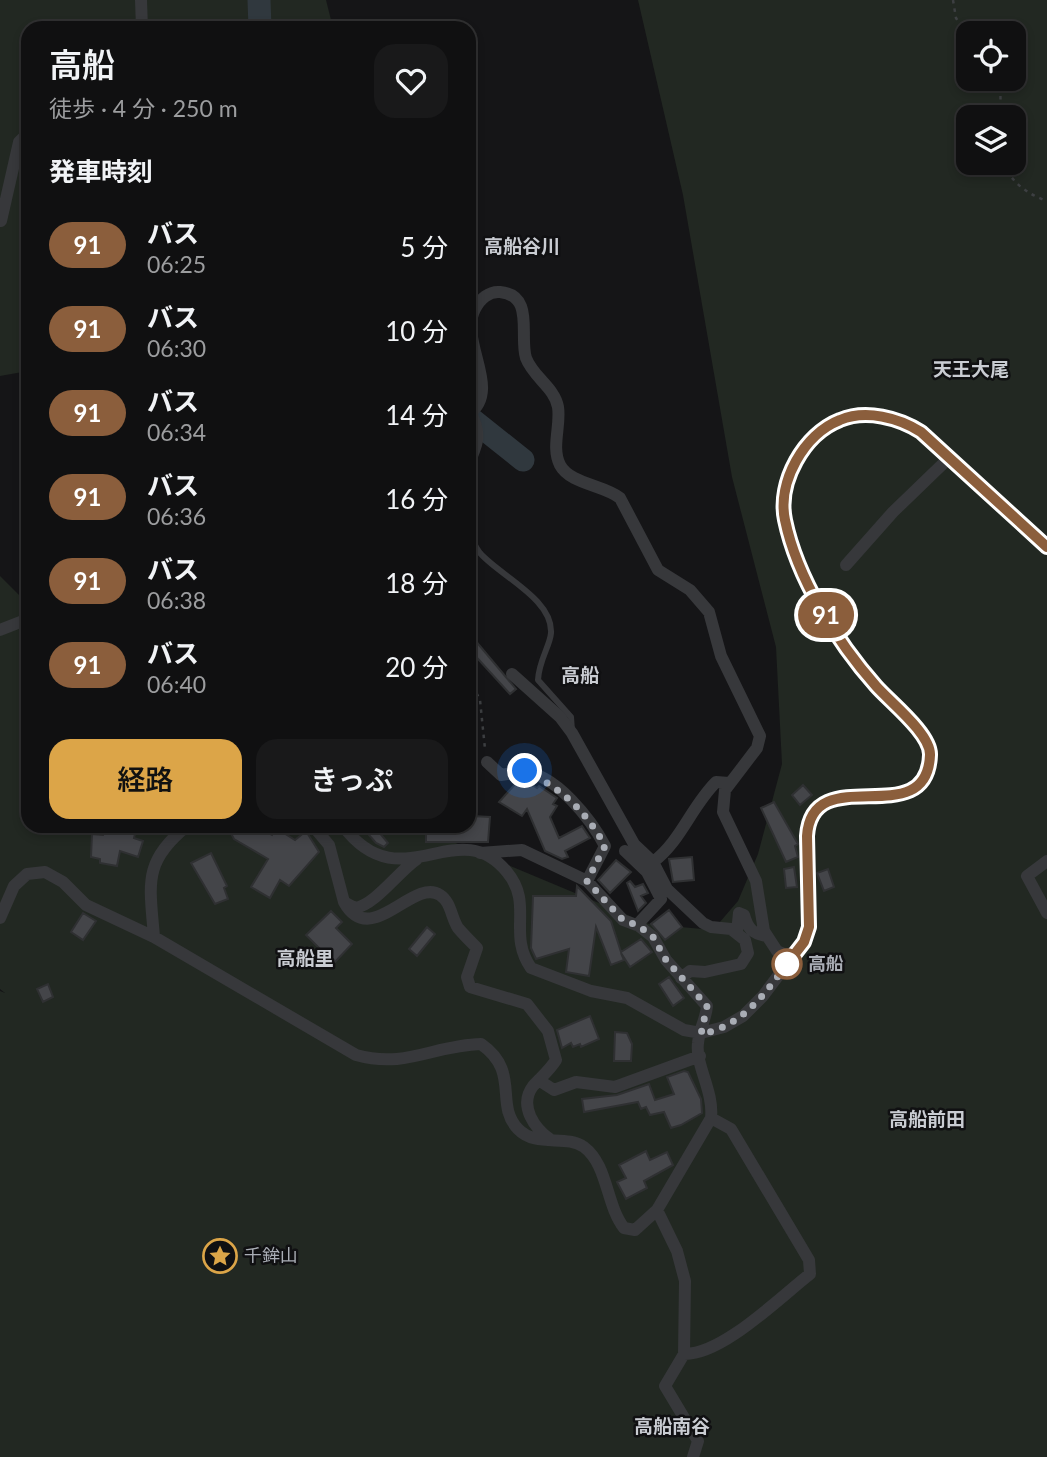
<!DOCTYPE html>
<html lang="ja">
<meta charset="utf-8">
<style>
body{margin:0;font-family:Lato,"Noto Sans JP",sans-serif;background:#19191a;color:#f1f3f6;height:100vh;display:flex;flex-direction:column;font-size:26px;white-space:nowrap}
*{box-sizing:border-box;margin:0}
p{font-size:23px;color:#9c9d9f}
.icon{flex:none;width:38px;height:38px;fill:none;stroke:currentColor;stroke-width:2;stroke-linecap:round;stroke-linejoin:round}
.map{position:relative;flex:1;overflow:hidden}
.drawer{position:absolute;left:21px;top:21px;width:455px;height:812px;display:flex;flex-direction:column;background:#101011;border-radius:21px;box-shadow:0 4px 10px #0003,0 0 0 2px #303031}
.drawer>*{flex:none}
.badge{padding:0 14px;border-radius:23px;font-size:24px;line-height:46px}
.controls{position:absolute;left:956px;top:21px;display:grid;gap:14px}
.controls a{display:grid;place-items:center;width:70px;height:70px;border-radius:14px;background:#101011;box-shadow:0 4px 10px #0003,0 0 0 2px #303031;font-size:35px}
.you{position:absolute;width:35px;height:35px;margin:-18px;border:5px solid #fff;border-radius:50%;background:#1a73e8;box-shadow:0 0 0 10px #1a73e833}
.map>.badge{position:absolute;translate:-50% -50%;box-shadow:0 0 0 4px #fff}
h2{padding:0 28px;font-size:26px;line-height:63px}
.round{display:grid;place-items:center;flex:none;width:74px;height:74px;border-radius:21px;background:#19191a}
.headline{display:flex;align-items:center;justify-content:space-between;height:119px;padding:0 28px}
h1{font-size:33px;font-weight:600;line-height:52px}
.action{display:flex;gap:14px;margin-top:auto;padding:14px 28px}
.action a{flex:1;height:80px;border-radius:21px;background:#dca548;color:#111;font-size:28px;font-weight:600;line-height:80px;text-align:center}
.action a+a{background:#19191a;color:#f1f3f6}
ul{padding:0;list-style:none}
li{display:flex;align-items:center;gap:21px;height:84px;padding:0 28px}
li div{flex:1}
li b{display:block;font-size:26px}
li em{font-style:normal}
li .badge{min-width:77px;font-weight:700;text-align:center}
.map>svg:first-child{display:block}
.green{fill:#222822;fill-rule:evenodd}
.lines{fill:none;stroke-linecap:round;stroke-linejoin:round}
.river{stroke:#30383e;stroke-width:23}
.building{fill:#444549;stroke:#2f3032;stroke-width:2}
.path{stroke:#3d3f42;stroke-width:2.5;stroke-dasharray:3.5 5;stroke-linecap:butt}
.service{stroke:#37383b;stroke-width:6}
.minor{stroke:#37383b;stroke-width:12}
.tertiary{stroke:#37383b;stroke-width:14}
.line-casing{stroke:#fff;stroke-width:16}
.line{stroke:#8b5e3c;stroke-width:10}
.walk{stroke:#a9adb5;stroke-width:7;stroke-dasharray:0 12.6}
.stop-dot{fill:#fff;stroke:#8b5e3c;stroke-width:3.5}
.labels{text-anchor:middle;stroke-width:5;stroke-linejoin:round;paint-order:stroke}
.stop-label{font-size:18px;font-weight:bold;fill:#a9adb5;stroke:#101012;text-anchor:start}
.poi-label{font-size:18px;fill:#a9adb5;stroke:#101012;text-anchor:start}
.neighbourhood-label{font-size:19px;font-weight:bold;fill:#c9ccd2;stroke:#101012}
</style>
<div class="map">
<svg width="1047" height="1457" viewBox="0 0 1047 1457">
<rect width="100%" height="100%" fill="#151517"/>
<path class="green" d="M 0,0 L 326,0 L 333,28 L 28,28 L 28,371 L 0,376 Z
M 638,0 L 1047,0 L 1047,1457 L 0,1457 L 0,991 L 5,993 L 0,989 L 0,576 L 28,604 L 28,826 L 415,826 L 649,924 L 713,930 L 738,901 L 758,854 L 782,764 L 776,647 L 732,477 L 683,195 ZM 968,33 L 1013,33 L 1013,79 L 968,79 ZM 968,117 L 1013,117 L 1013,163 L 968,163 Z"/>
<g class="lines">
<path class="river" d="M 259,0 L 260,28
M 469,417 L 523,460"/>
</g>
<path class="building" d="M 469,633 L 516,689 L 510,694 L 469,649 Z
M 518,781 L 527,782 L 537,788 L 539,786 L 557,798 L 553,804 L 557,806 L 550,817 L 559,838 L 582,826 L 590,838 L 565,851 L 568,857 L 562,859 L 545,851 L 527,809 L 522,816 L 499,802 Z
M 803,785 L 812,795 L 800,805 L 792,795 Z
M 774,802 L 798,844 L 795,846 L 798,857 L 786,862 L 761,808 Z
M 472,816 L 490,817 L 488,842 L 426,842 L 426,828 L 471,826 Z
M 105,826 L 137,826 L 134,838 L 143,841 L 138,857 L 120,851 L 117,866 L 100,863 L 100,859 L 91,857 L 92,834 L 103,835 Z
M 227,826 L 256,826 L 272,835 L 276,828 L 295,840 L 306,831 L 319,852 L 289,886 L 280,880 L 270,898 L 251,887 L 268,859 L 234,839 Z
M 361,826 L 374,826 L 388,843 L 384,847 L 376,843 Z
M 211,853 L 227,886 L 224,888 L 228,899 L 215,904 L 191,863 Z
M 692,857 L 694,880 L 673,882 L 669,859 Z
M 616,860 L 631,872 L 610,893 L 598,880 Z
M 794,867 L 797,887 L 786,888 L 784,869 Z
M 828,869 L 834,887 L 824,891 L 817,873 Z
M 630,881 L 635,887 L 643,884 L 648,893 L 641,896 L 646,903 L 638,911 L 627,883 Z
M 577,886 L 611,921 L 621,952 L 641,939 L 652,952 L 630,967 L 621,953 L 624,960 L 611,965 L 596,927 L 589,976 L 566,972 L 569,949 L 536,959 L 531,948 L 533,896 L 576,896 Z
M 669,910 L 682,927 L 665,940 L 651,924 Z
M 331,911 L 342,922 L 336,928 L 352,944 L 334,963 L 306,935 Z
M 83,913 L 96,921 L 83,940 L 71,932 Z
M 427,927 L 435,934 L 417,956 L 409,949 Z
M 669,977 L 684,998 L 673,1006 L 659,984 Z
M 48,984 L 53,997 L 43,1002 L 37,989 Z
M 590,1016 L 599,1039 L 581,1047 L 580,1044 L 573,1047 L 571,1043 L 562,1048 L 557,1030 Z
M 615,1032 L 627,1033 L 632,1044 L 631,1061 L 614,1061 Z
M 684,1071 L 688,1072 L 701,1099 L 702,1113 L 681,1125 L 671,1128 L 664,1112 L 650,1115 L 646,1107 L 641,1109 L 638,1102 L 584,1112 L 582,1099 L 617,1095 L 649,1084 L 655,1100 L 674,1094 L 667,1077 Z
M 646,1151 L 650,1160 L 667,1152 L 673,1165 L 644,1181 L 647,1188 L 626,1199 L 617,1182 L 626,1178 L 619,1165 Z"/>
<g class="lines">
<path class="path" d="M 953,0 L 956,18 L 968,37
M 1000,79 L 1001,117
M 1004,163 C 1009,181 1029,195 1047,201
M 469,678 L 480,700 L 485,749"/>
<path class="service" d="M 469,470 C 480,447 486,435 473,411
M 469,535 C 473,541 476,548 480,553 C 500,576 553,599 551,633 C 550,646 539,660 538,680 L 571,717 L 572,731"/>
<path class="minor" d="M 141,0 L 142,28
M 1,221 L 19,142 L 28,133
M 469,414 C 503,389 458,341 475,309 C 480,299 489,291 500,292 C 535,295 519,336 526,358 C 533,377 555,388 558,407 C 561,426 551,447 560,465 C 570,484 604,485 620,498 L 658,570 L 690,590 L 709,612 L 721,656 L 760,736 L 757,748 L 725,790 L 723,812 L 756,881 L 764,931 L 777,951 L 786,955 L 796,951
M 846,565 L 893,512 L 950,457
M 0,630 L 28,619
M 512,674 L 560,717 L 572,733 L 634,844 L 653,862 L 667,889 L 703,923 L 711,927 L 731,929 L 745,940 L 748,953 L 741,964 L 705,972 L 690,971 L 681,978
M 487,762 L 501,775 C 508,774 516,772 522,772 C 555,772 592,821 605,846 L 587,881
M 291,826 L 296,826
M 313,826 L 329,845 L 344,902 L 355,908 C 375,905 398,872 417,859
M 343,826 C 401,903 457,811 507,872 C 534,904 507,934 531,968 L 591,991 L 627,998 L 684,1030 L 701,1033 L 724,1027 L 743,1016 L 763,996 L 787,964
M 625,851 L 647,872 L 661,899 L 637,925
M 1047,861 L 1027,876 L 1047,913
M 653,862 C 681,841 691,807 716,782 L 729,783
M 344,902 C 371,950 413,877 440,895 C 451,902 451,917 458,928 C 464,935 470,941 477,948 L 467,977 L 470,987 L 527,1004 L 548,1031 L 556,1060 C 549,1071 541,1077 533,1086 C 518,1106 535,1129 551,1140
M 0,918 L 14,886 L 27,874 L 45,872 L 63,882 L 86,905 L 154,937 L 356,1055 C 406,1069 434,1045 481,1044 C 521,1072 494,1104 518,1129 C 536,1148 566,1134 584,1147 C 608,1165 606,1205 624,1228 L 635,1230 L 657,1210 L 711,1118 C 714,1091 695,1065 698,1043 C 699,1030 706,1019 707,1006 L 666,960 L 653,937 L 639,926 L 623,920 L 587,881 L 522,850 L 480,853
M 737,932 L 739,913 L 744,915 C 748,929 752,933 766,936
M 154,937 C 150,885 142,862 187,826
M 540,1081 L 554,1090 L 576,1082 L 615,1087 L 700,1056
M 657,1210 L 677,1251 L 685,1281 L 684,1354 L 665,1386 L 698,1441 L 693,1457
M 684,1354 C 722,1355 778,1299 810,1274 L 809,1260 L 731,1129 L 711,1118"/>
<path class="tertiary" d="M 787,964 L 804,942 L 809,927 L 807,836 C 812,758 927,835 930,755 C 931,734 890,702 876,686 C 837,642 797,578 785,520 C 777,482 804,434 840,420 C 866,409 899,418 921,431 L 1047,547"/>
</g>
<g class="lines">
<g class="line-casing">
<path id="line" d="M 787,964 L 804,942 L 809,927 L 807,836 C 812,758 927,835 930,755 C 931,734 890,702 876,686 C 837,642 797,578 785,520 C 777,482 804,434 840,420 C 866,409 899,418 921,432 L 1047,547"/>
</g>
<use href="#line" class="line"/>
<path class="walk" d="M 525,771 C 561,788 586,811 605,846 L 587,881 L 623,920 L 639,926 L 653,937 L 666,960 L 707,1006 L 701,1034 C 741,1027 764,995 787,964"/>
</g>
<defs>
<g id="sight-ring" transform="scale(1.75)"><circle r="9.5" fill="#101012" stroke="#dca548" stroke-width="1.5"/><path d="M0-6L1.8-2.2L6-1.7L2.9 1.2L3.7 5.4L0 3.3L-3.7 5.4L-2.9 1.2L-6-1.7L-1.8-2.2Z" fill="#dca548"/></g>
</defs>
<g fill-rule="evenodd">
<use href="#sight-ring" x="220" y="1256"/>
</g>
<circle class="stop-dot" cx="787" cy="964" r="14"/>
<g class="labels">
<g class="stop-label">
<text x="808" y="970">高船</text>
</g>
<g class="poi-label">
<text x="244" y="1262">千鉾山</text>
</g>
<g class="neighbourhood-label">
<text x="522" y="253">高船谷川</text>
<text x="971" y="376">天王大尾</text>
<text x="580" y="682">高船</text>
<text x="305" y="965">高船里</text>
<text x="927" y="1126">高船前田</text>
<text x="672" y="1433">高船南谷</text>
</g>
</g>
</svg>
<div class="controls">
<a><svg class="icon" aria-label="locate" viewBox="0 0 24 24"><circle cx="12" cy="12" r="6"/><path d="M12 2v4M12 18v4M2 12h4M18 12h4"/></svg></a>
<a><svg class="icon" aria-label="layers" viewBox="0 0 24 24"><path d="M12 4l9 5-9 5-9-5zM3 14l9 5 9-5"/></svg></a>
</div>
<div class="you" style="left:525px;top:771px"></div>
<b class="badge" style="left:826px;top:615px;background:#8b5e3c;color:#fff">91</b>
<section class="drawer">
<div class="headline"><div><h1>高船</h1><p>徒歩 · 4 分 · 250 m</p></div><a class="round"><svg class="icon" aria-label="heart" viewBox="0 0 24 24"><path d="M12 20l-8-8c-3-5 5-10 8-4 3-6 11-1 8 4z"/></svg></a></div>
<h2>発車時刻</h2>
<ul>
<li><span class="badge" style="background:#8b5e3c;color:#fff">91</span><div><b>バス</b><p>06:25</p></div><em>5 分</em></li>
<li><span class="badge" style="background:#8b5e3c;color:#fff">91</span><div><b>バス</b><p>06:30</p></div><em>10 分</em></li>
<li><span class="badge" style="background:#8b5e3c;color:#fff">91</span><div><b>バス</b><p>06:34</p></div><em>14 分</em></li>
<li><span class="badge" style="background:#8b5e3c;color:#fff">91</span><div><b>バス</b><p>06:36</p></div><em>16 分</em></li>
<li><span class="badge" style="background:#8b5e3c;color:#fff">91</span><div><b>バス</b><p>06:38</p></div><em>18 分</em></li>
<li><span class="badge" style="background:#8b5e3c;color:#fff">91</span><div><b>バス</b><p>06:40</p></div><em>20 分</em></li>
</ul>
<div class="action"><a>経路</a><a>きっぷ</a></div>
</section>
</div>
